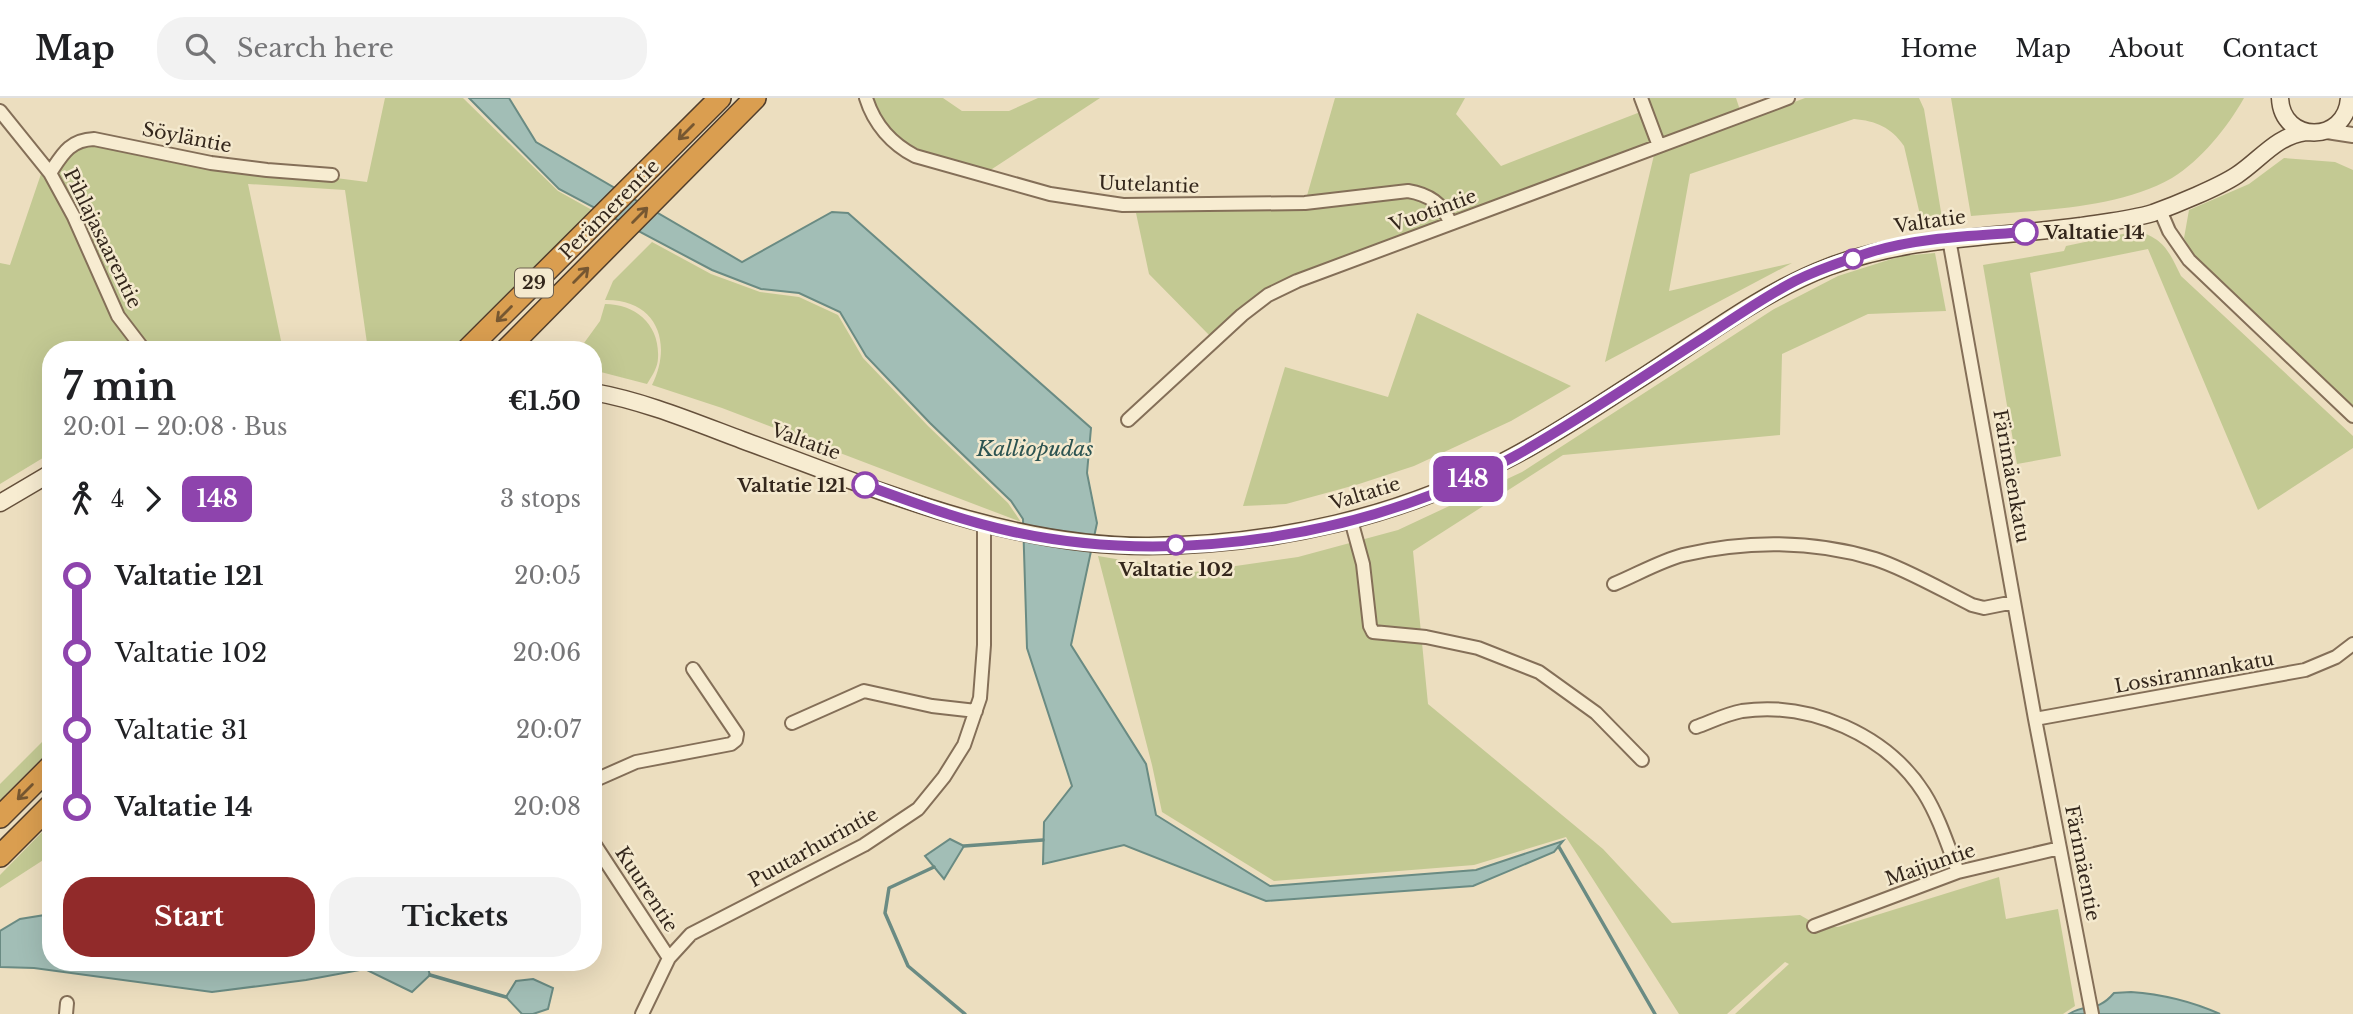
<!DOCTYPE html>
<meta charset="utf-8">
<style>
body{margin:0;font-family:"Libre Baskerville",serif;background:#f2f2f2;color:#202124;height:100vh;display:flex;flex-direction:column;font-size:26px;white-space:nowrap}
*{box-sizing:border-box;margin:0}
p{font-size:23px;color:#757577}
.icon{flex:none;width:38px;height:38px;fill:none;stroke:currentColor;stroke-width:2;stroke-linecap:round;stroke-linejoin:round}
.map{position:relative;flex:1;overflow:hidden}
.sheet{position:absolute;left:42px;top:243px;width:560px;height:630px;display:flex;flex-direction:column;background:#fff;border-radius:28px;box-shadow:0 7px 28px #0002}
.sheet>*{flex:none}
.badge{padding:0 14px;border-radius:10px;font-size:24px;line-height:46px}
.map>.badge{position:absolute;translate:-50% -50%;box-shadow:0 0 0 4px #fff}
.legs{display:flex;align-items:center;gap:10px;height:77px;padding:0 21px;font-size:23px}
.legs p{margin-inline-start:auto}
.summary{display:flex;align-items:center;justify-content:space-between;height:119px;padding:0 21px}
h1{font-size:38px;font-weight:700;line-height:52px}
.primary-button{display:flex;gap:14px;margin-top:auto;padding:14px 21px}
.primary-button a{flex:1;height:80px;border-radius:28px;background:#912a2a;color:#fff;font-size:28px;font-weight:700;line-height:80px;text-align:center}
.primary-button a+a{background:#f2f2f2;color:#202124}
ul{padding:0 21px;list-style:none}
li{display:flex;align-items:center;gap:24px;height:77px;font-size:26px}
li i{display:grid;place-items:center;width:10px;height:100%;margin:0 9px;background:currentColor}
li i::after{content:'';width:18px;height:18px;margin:-9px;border:5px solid;border-radius:50%;background:#fff}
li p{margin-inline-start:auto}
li:first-child i{background:linear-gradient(#0000 50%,currentColor 0)}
li:last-child i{background:linear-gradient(currentColor 50%,#0000 0)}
header{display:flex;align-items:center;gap:42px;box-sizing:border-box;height:98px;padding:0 35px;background:#fff;border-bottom:2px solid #e0e0e0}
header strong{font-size:33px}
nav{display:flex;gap:38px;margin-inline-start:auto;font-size:24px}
.search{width:490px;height:63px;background:#f2f2f2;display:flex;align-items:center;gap:18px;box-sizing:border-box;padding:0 24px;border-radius:28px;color:#757577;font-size:26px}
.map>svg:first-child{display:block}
.green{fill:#c3c993}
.water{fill:#a2beb6;stroke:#6a8b83;stroke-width:2}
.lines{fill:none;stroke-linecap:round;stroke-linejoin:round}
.stream{stroke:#6a8b83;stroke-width:3.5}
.minor-casing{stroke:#846f58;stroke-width:16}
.tertiary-casing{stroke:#846f58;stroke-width:18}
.secondary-casing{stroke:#65503b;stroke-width:19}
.motorway-casing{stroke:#513e2c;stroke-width:24}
.minor{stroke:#f7ecd1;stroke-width:12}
.tertiary{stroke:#f7ecd1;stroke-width:14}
.secondary{stroke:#f7ecd1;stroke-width:16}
.motorway{stroke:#da9e50;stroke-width:21}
.oneway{stroke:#765731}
.line-1-casing{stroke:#fff;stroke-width:16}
.line-1{stroke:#8e44ad;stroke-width:10}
.stop-1-dot{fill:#fff;stroke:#8e44ad;stroke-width:3.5}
.labels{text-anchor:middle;stroke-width:5;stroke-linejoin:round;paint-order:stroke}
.shield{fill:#f4e9ce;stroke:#6e6151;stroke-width:2}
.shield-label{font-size:18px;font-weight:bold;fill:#34271c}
.street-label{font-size:19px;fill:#34271c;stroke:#f4e9ce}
.stop-label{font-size:19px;font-weight:bold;fill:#34271c;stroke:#f4e9ce;text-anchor:start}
.water-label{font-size:21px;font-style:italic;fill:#2c5351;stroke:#f4e9ce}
</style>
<header>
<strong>Map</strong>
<div class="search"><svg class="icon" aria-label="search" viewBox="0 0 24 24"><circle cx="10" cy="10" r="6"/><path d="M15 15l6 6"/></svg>Search here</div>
<nav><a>Home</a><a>Map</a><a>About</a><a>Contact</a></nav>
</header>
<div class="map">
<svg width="2353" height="916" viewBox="0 0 2353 916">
<rect width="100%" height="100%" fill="#ecdebf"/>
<path class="green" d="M 385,0 L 463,0 L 558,93 L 592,112 L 450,252 L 368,252 L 345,92 L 248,86 L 283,252 L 51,252 L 51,355 L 0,386 L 0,165 L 10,167 L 41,76 L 68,52 L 89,43 L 251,69 L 367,84 Z
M 871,0 L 943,0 L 962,13 L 1009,13 L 1038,0 L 1100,0 L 989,73 C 938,58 894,55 871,0 Z
M 1335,0 L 1465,0 L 1456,16 L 1501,68 L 1648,11 L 1648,0 L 1736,0 L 1740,12 L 1455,119 L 1449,106 L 1437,97 L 1421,90 L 1403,86 L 1306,101 Z
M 1805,0 L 1919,0 L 1924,11 L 1942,120 L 1921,121 L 1904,48 C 1891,29 1876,23 1854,21 L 1690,76 L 1669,193 L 1792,165 L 1605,264 L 1654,57 Z
M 1951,0 L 2244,0 C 2227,30 2201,62 2172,80 C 2116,112 2034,112 1971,118 Z
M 2284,60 L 2335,64 L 2353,72 L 2353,313 L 2197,165 L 2184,140 L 2189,112 L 2249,86 Z
M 1397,96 C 1418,96 1434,107 1446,123 L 1265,193 L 1210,238 L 1149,176 L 1136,115 L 1306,111 Z
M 2137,133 C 2165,141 2169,154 2181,178 L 2353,338 L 2353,350 L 2258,412 L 2148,151 L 2030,175 L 2061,358 L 2017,366 L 1983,167 L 2064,153 L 2066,148 Z
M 652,144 L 711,176 L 760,194 L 799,199 L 838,217 L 863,260 L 928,328 L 1008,405 L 1021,424 L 722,310 L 652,287 C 673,245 657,201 605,202 L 613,183 Z
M 1935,155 L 1946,213 L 1868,216 L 1782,256 L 1780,337 L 1563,357 L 1413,453 L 1428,606 L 1603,751 L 1672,825 L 1800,817 L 1819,828 L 1838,829 L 1999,779 L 2006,821 L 2058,811 L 2075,908 L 2063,916 L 1735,916 L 1789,866 L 1785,864 L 1727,916 L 1679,916 L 1566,739 L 1474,767 L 1274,783 L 1162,714 L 1152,667 L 1098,458 L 1194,474 L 1298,459 L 1398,432 L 1522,374 L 1774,211 L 1838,178 L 1901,158 Z
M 605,206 C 636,206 660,227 658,260 C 658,269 652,278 647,286 L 593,272 L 593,252 L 579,252 L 600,223 Z
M 1417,215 L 1571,288 L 1511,323 L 1414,368 L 1359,386 L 1286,406 L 1243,408 L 1285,269 L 1388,299 Z
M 51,635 L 51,651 L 0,702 L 0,686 Z
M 51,725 L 51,757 L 0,790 L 0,777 Z"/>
<path class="water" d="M 469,0 L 509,0 L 536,44 L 742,164 L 832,114 L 848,115 L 1091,330 L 1087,375 L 1097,425 L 1071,547 L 1146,666 L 1156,717 L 1270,788 L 1476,772 L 1563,743 L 1554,754 L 1473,788 L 1266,803 L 1124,747 L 1043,766 L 1044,724 L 1072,688 L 1027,550 L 1023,421 L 1011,403 L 930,325 L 866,258 L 840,214 L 799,195 L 761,191 L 712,172 L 559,91 Z
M 950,741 L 964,748 L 944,781 L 925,758 Z
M 51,816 L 51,864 L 426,864 L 430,877 L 412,894 L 365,871 L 306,882 L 212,894 L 34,870 L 0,869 L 0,833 L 20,821 Z
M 533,881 L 553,890 L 548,911 L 533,916 L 522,916 L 506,899 L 516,883 Z
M 2131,894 C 2160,896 2193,904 2220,916 L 2069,916 C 2087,904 2096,916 2114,895 Z"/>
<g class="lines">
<path class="stream" d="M 964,748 L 1043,742
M 1559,749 L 1655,916
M 934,769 L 889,790 L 885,815 L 908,868 L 965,916
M 430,877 L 506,899"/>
<g class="minor-casing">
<path id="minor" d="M 866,0 C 874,26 892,46 915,58 L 1050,96 L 1123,107 L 1305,105 L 1408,93 C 1427,96 1445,106 1450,126
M 1641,0 L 1659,48
M 0,13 L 50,75 L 74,119 L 118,218 L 144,252
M 50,75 C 62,57 69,42 94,41 L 211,65 L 267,72 L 332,77
M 2160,112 L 2169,133 L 2189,162 L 2353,318
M 1949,141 L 2035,621 L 2092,916
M 1128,322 L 1242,217 L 1268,197 L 1297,183 L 1788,0
M 1351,422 L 1363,466 L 1370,528 L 1373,534 L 1426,539 L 1478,550 L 1539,574 L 1596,615 L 1642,662
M 1614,486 C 1636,477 1660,463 1683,457 C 1746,442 1813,442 1875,461 C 1904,470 1944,493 1972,507 L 1984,510 L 2014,504
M 2035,621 L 2305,572 L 2336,559 L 2353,546
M 792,625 L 864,593 L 932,608 L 976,613
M 1696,629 C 1710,624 1726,616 1742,613 C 1810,603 1887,637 1924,695 C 1939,719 1948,748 1958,774
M 593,683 L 636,664 L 731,646 L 736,642 L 737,636 L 693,571
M 593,744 L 669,860
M 1814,828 L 1958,774 L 2060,750
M 66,916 L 67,905
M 642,916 L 669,860 L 691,836 L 864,747 L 918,711 L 944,679 L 964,647 L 980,600 L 984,547 L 984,428"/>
</g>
<g class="tertiary-casing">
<path id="tertiary" d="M 2327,33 L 2353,37"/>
</g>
<g class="secondary-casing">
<path id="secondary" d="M 2280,0 C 2282,46 2346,46 2349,0
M 593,294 C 644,303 694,324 742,342 C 874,390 1006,449 1149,448 C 1275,447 1401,419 1512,359 C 1556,336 1597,308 1638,282 C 1699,243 1760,195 1828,169 C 1910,138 1995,140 2081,128 C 2105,124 2130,122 2153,115 C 2175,107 2219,89 2237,77 C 2261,61 2276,38 2306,34
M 0,405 L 51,375"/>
</g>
<g class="motorway-casing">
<path id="motorway" d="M 467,252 L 720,0
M 506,252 L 755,0
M 0,719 L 51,668
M 0,758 L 51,707"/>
</g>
<use href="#minor" class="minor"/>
<use href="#tertiary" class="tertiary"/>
<use href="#secondary" class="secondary"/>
<use href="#motorway" class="motorway"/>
</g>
<defs><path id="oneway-shaft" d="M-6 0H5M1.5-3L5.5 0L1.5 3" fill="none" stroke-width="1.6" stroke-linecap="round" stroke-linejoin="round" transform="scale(1.75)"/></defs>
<g class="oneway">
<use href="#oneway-shaft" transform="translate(686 34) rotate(135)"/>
<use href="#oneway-shaft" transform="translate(640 117) rotate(-45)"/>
<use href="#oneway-shaft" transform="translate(581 177) rotate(-45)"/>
<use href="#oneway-shaft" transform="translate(504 216) rotate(135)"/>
<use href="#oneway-shaft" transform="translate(25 694) rotate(135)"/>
</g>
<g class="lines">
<g class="line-1-casing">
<path id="line-1" d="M 865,387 C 914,405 963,423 1014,434 C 1176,469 1370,438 1515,358 C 1579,322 1639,281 1700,242 C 1731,222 1762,200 1795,183 C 1819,171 1846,162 1871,154 C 1920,139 1974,138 2025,134"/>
</g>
<use href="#line-1" class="line-1"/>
</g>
<g class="stop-1-dot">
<circle cx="2025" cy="134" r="12"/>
<circle cx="1853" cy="161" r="9"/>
<circle cx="865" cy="387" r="12"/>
<circle cx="1176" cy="447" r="9"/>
</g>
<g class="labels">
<rect class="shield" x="515" y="170.5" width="38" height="29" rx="5"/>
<g class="shield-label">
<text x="534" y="191">29</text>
</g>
<g class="street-label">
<text transform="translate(187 39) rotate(11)" y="7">Söyläntie</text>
<text transform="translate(1149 86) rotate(2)" y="7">Uutelantie</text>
<text transform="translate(609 111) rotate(-45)" y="7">Perämerentie</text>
<text transform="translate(1433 112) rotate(-20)" y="7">Vuotintie</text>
<text transform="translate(1930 123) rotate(-8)" y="7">Valtatie</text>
<text transform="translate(103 140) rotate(64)" y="7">Pihlajasaarentie</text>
<text transform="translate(806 343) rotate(20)" y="7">Valtatie</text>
<text transform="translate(2012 378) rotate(80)" y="7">Färimäenkatu</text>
<text transform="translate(1365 395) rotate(-17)" y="7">Valtatie</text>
<text transform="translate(2194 574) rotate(-10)" y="7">Lossirannankatu</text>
<text transform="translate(813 749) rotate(-29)" y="7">Puutarhurintie</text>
<text transform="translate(2083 765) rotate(79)" y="7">Färimäentie</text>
<text transform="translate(1930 766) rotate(-19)" y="7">Maijuntie</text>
<text transform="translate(647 791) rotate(57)" y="7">Kuurentie</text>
</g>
<g class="stop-label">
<text x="2044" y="141">Valtatie 14</text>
<text x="846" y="394" text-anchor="end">Valtatie 121</text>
<text x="1176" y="478" text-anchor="middle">Valtatie 102</text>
</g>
<g class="water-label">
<text x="1035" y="358">Kalliopudas</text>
</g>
</g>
</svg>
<b class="badge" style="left:1468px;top:381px;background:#8e44ad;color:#fff">148</b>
<section class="sheet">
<div class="summary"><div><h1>7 min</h1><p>20:01 – 20:08 · Bus</p></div><b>€1.50</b></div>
<div class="legs"><svg class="icon" aria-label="walk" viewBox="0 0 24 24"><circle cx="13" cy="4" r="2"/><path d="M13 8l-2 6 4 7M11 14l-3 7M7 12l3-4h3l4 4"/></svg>4<svg class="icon" aria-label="forward" viewBox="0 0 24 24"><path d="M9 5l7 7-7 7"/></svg><b class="badge" style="background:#8e44ad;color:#fff">148</b><p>3 stops</p></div>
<ul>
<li><i style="color:#8e44ad"></i><b>Valtatie 121</b><p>20:05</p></li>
<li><i style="color:#8e44ad"></i><span>Valtatie 102</span><p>20:06</p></li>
<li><i style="color:#8e44ad"></i><span>Valtatie 31</span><p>20:07</p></li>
<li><i style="color:#8e44ad"></i><b>Valtatie 14</b><p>20:08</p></li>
</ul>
<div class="primary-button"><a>Start</a><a>Tickets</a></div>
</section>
</div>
